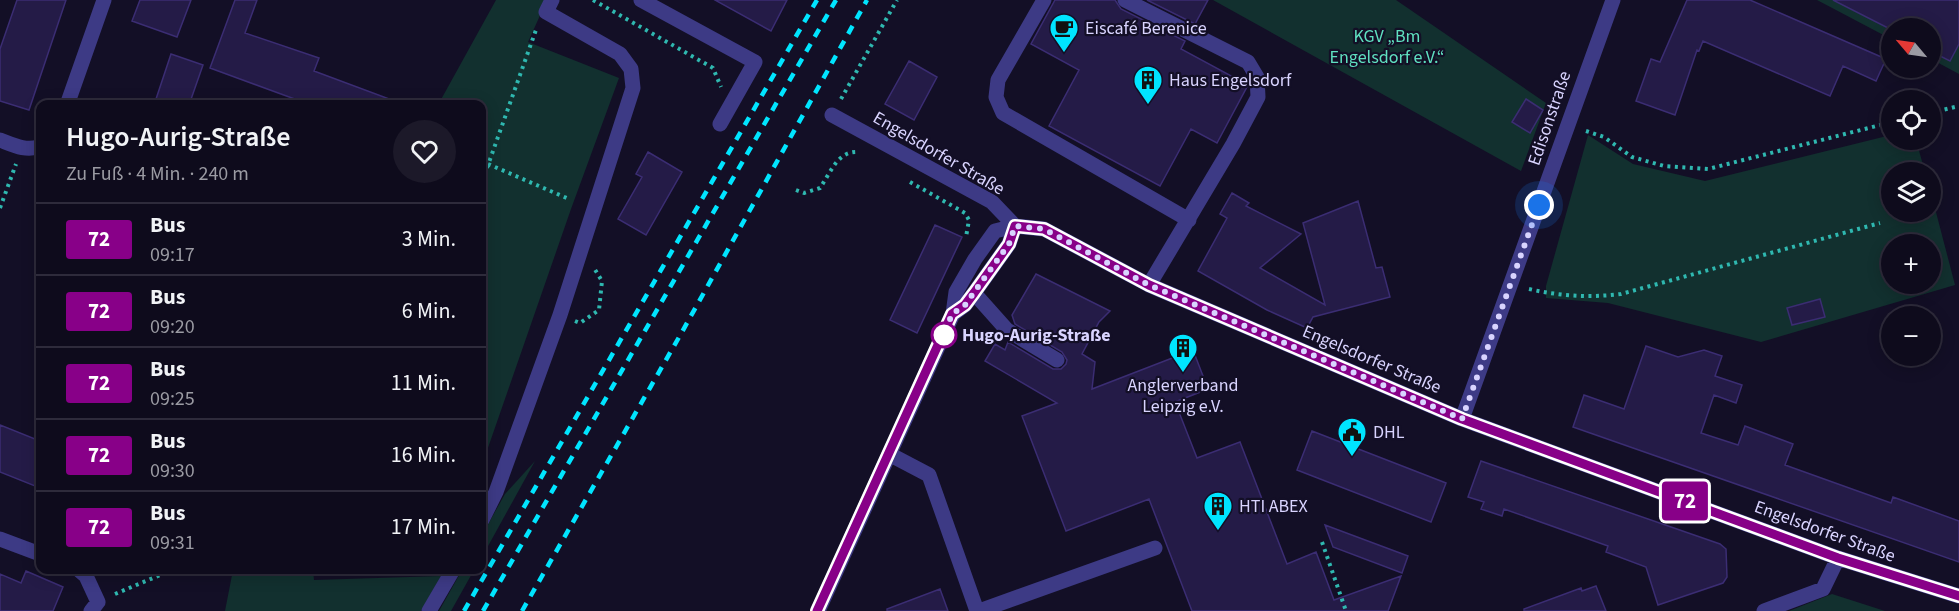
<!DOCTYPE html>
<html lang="de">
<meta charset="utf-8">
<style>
body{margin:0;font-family:"Source Sans 3",sans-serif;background:#1c1929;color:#f1f3f6;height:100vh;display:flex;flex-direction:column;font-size:22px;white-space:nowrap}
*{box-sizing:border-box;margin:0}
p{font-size:20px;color:#9b9ba3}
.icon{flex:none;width:33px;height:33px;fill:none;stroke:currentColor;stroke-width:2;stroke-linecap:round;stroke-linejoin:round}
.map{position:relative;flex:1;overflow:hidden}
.panel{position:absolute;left:36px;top:100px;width:450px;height:474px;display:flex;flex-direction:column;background:#0e0b1c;border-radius:12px;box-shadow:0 3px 15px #0003,0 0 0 2px #2e2b3b}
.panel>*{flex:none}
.badge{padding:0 12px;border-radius:4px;font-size:21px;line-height:39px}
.needle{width:39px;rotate:299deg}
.tools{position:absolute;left:1881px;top:18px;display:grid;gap:12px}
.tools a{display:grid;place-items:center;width:60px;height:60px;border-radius:50%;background:#0e0b1c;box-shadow:0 3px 15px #0003,0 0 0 2px #2e2b3b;font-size:30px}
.you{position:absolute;width:30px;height:30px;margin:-15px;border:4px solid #fff;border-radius:50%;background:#1a73e8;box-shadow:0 0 0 9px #1a73e833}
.map>.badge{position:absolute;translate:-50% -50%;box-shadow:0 0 0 3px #fff}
.round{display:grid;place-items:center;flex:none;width:63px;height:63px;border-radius:32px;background:#1c1929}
.headline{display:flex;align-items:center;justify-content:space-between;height:102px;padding:0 30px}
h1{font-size:28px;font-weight:600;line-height:45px}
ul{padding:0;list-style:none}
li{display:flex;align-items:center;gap:18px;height:72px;padding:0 30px;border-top:2px solid #2e2b3b}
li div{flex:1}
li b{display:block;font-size:22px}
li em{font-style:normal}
li .badge{min-width:66px;font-weight:700;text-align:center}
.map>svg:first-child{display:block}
.green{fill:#12302f;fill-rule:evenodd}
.building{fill:#241b47;stroke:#3b2d73;stroke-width:1.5}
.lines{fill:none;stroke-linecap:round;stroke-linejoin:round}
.path{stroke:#2fb8b0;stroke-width:4;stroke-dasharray:3 4.5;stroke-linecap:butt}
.minor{stroke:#3d3a85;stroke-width:15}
.rail{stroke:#00e5ff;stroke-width:4.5;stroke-dasharray:9 8;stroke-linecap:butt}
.line-casing{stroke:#fff;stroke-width:14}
.line{stroke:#808;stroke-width:9}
.walk{stroke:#d9d4ff;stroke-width:6;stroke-dasharray:0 10.8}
.stop-dot{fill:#fff;stroke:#808;stroke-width:3}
.labels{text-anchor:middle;stroke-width:4.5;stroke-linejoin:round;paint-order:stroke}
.poi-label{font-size:18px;fill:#d9d4ff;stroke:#130f26;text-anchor:start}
.park-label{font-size:18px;fill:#5fe0c0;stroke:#130f26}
.street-label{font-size:18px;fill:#d9d4ff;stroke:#130f26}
.stop-label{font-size:18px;font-weight:bold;fill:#d9d4ff;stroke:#130f26;text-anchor:start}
</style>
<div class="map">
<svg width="1959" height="611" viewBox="0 0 1959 611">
<rect width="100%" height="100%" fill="#130f26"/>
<path class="green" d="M 496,0 L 547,0 L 528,42 L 619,78 L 571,209 L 482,465 L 482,105 L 438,105 Z
M 1213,0 L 1396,0 L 1546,103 L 1521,171 Z
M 1817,0 L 1959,0 L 1959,74 L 1931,59 L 1930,28 L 1892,28 L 1891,39 Z
M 1588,135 L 1633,164 L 1705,181 L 1891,135 L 1892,140 L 1916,140 L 1925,172 L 1892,172 L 1892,212 L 1930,212 L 1931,193 L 1955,285 L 1761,342 L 1608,303 L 1546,298 L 1546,286 ZM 1892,244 L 1930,244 L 1930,284 L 1892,284 Z
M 535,461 L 482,557 L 482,535 L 505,494 Z
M 233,570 L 313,570 L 314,580 L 441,576 L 421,611 L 225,611 Z
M 462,570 L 474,570 L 451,611 L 439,611 Z
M 1832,594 L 1885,611 L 1789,611 Z"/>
<path class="building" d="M 17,0 L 66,0 L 29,110 L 0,101 L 0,49 Z
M 140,0 L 191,0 L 177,37 L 132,21 Z
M 235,0 L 257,0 L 245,33 L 319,58 L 314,71 L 400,103 L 400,105 L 311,105 L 210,68 Z
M 715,0 L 787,0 L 771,31 Z
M 1055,0 L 1115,0 L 1121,9 L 1185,41 L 1181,49 L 1248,85 L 1217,143 L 1191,129 L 1160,186 L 1049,126 L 1079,70 L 1031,44 Z
M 1147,0 L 1208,0 L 1195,24 Z
M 1687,0 L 1750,0 L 1886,59 L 1876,81 L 1843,66 L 1830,96 L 1703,41 L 1699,51 L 1697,50 L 1675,115 L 1636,101 L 1651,59 L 1660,62 Z
M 1833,0 L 1959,0 L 1959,44 L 1950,61 L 1930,51 L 1930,28 L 1888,28 Z
M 171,54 L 203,65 L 189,105 L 154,105 Z
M 909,61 L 937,77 L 914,120 L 885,104 Z
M 1526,99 L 1543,110 L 1530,133 L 1512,122 Z
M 648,152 L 682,172 L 646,235 L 618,219 L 642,177 L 636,174 Z
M 1232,193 L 1249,203 L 1246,206 L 1301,234 L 1260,268 L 1325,305 L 1303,223 L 1358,201 L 1376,268 L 1382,267 L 1390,297 L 1313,317 L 1307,328 L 1267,310 L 1198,271 L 1227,218 L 1220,214 Z
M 935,225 L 962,237 L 917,333 L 890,320 Z
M 1036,274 L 1110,311 L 1099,322 L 1082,354 L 1095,362 L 1092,389 L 1193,350 L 1208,389 L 1175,402 L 1197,458 L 1240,442 L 1287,564 L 1316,552 L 1334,600 L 1401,576 L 1388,611 L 1192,611 L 1149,499 L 1066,531 L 1022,416 L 1057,403 L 985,361 L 995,344 L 1005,350 L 1008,342 L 1053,369 L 1061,369 L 1066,364 L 1067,360 L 1062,352 L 1015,324 L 1012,315 Z
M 1820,299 L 1825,317 L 1792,325 L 1787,308 Z
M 1646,346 L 1678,357 L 1704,350 L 1722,356 L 1715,376 L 1742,385 L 1736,403 L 1714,395 L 1701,433 L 1738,445 L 1745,426 L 1793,444 L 1785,465 L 1891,503 L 1893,497 L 1959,521 L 1959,562 L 1573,427 L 1584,395 L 1624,409 Z
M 0,425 L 40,441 L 40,488 L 0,472 Z
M 1312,431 L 1446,483 L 1431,522 L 1297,470 Z
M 1481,461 L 1720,544 L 1726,549 L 1727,577 L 1723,583 L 1658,605 L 1646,567 L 1606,552 L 1608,546 L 1504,509 L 1502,516 L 1481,509 L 1484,502 L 1468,497 Z
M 1325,525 L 1408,556 L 1402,573 L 1333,547 Z
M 26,571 L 63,587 L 53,611 L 0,611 L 0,574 L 21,583 Z
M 1596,586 L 1606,611 L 1524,611 L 1524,609 L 1581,588 L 1582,591 Z
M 940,589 L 948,611 L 887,611 L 887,609 Z"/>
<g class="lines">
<path class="path" d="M 593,0 L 713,68 L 721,87
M 841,99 L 897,0
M 1930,113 L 1959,106
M 1586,131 L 1604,137 L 1632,157 L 1664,166 L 1708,169 L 1892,122
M 488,164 L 569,199
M 482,182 L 537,27
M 910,182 L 965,213 L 969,220 L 966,237
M 796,190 L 804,193 L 820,188 C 831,172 838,150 859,152
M 0,208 L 16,164
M 1529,289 C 1560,296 1589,298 1621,294 L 1880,223
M 575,321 L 580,323 L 599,310 L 602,281 L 594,268
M 1322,542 L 1346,611
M 115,594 L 172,570"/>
<path class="minor" d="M 641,0 L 755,62 L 720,124
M 1044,0 L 998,80 L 996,97 L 1003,113 L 1189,220
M 1125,0 L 1248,62 L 1257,77 L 1258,97 L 1233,144 L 1149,285
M 67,105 L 104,0
M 832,115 L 992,202 L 1015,226
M 0,140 C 13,145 27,152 40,146
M 974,293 L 1007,330 L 1057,360
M 953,314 L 965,305 L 974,293 L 1009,244 L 1015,226
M 1462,419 L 1613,0
M 889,454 L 929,475 L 977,611
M 482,520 L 496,492 L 560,315 L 633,88 L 631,69 L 620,54 L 546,12 L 552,0
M 0,539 L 40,554
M 79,570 L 86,576 L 98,602 L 91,611
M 429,611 L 453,570
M 818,611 L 953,314 L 956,292 L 975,259 L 995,231 L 1015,226 L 1044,229 L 1149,285 L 1462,419 L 1838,558 L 1959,596
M 979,611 L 1155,548
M 1764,611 L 1823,589 L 1838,558"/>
<path class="rail" d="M 464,611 L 817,0
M 483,611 L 836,0
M 522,611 L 682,332 L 867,0"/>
</g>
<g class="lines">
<g class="line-casing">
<path id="line" d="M 817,611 L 952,314 L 965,305 L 974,293 L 1009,244 L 1015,226 L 1044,229 L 1149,285 L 1462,419 L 1838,558 L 1959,596"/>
</g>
<use href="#line" class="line"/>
<path class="walk" d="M 944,335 L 943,337 L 952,314 L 965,305 L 1009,244 L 1015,226 L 1044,229 L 1149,285 L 1462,419 L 1539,205"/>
</g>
<defs>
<g id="cafe-pin" transform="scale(1.5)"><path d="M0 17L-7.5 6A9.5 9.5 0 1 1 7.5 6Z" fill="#00e5ff" stroke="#130f26"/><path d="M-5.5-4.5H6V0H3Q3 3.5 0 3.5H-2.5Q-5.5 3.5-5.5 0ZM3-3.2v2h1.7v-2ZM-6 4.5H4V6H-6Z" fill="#111"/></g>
<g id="building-pin" transform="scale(1.5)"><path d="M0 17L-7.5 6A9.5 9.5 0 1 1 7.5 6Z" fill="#00e5ff" stroke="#130f26"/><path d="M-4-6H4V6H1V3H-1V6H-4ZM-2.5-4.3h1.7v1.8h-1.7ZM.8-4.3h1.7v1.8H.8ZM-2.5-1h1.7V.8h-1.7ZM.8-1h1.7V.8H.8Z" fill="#111"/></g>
<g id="civic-pin" transform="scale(1.5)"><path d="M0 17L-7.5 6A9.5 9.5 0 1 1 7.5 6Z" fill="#00e5ff" stroke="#130f26"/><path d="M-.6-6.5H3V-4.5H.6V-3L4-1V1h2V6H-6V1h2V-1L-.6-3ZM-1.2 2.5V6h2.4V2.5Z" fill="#111"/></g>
</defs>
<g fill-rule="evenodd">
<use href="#cafe-pin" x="1064" y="28"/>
<use href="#building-pin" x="1148" y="80"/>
<use href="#building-pin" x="1183" y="348"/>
<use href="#civic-pin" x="1352" y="432"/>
<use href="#building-pin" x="1218" y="506"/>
</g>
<circle class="stop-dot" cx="944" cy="335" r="12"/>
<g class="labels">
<g class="poi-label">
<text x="1085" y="34">Eiscafé Berenice</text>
<text x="1169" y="86">Haus Engelsdorf</text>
<text x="1183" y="391" text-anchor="middle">Anglerverband<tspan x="1183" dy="21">Leipzig e.V.</tspan></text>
<text x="1373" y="438">DHL</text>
<text x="1239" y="512">HTI ABEX</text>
</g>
<g class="park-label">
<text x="1387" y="42">KGV „Bm<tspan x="1387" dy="21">Engelsdorf e.V.“</tspan></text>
</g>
<g class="street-label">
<text transform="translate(1549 118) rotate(-71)" y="6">Edisonstraße</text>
<text transform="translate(939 153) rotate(30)" y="6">Engelsdorfer Straße</text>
<text transform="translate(1372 359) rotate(23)" y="6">Engelsdorfer Straße</text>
<text transform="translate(1825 531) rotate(20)" y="6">Engelsdorfer Straße</text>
</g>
<g class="stop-label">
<text x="962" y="341">Hugo-Aurig-Straße</text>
</g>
</g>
</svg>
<div class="tools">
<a><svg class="needle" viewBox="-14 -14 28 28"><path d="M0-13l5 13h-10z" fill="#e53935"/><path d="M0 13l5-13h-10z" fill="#9b9ba3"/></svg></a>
<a><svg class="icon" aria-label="locate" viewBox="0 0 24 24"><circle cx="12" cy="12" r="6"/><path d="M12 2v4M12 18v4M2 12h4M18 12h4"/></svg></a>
<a><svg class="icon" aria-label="layers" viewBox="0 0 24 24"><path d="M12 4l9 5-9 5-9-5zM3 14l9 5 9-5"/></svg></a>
<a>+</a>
<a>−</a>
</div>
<div class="you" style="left:1539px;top:205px"></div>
<b class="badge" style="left:1685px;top:501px;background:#808;color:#fff">72</b>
<section class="panel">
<div class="headline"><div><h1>Hugo-Aurig-Straße</h1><p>Zu Fuß · 4 Min. · 240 m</p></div><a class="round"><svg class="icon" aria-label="heart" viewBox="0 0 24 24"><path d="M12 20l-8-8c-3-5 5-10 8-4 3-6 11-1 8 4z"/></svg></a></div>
<ul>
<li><span class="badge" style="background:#808;color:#fff">72</span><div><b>Bus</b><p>09:17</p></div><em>3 Min.</em></li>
<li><span class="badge" style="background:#808;color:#fff">72</span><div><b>Bus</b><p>09:20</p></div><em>6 Min.</em></li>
<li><span class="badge" style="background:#808;color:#fff">72</span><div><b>Bus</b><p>09:25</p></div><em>11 Min.</em></li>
<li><span class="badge" style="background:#808;color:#fff">72</span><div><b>Bus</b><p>09:30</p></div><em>16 Min.</em></li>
<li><span class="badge" style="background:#808;color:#fff">72</span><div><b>Bus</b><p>09:31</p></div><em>17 Min.</em></li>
</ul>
</section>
</div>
